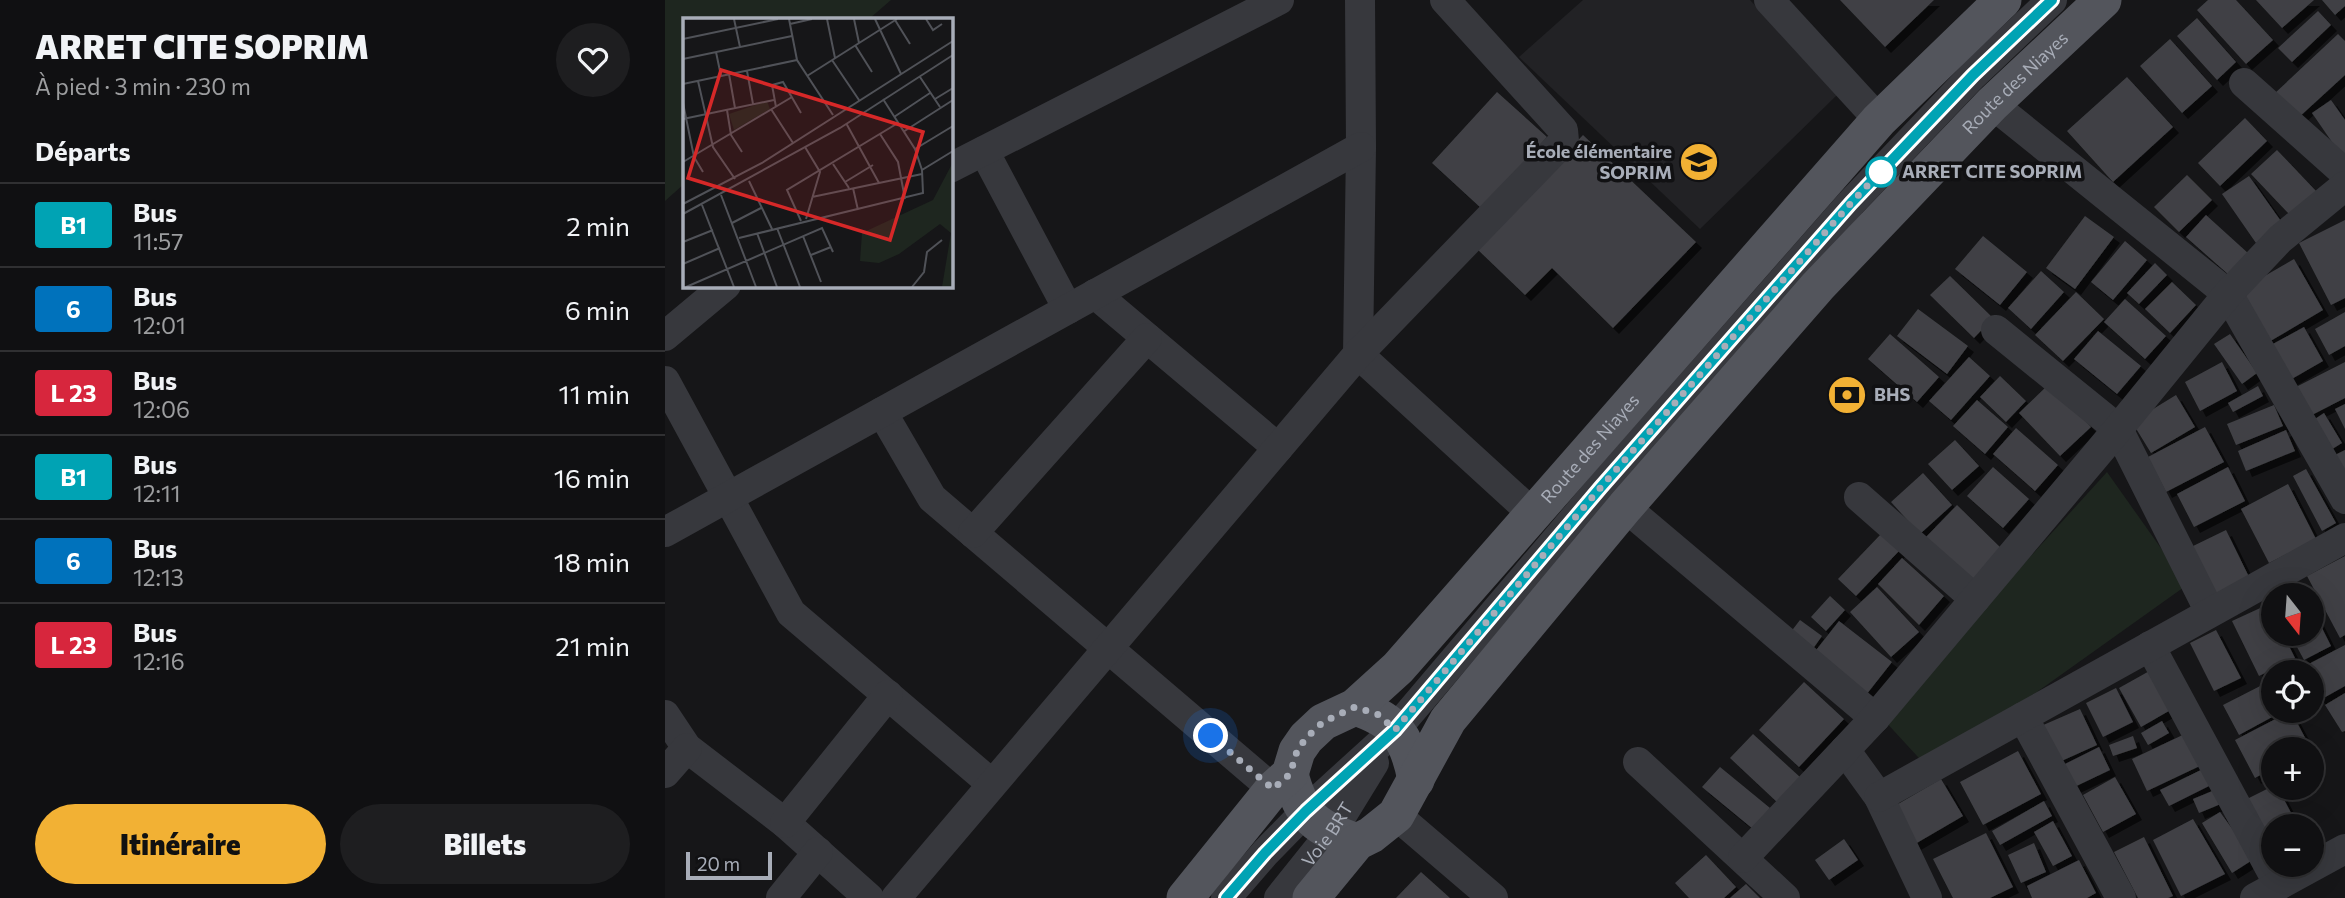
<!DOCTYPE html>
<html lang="fr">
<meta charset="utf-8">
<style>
body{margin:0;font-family:Commissioner,sans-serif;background:#1e1e20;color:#f1f3f6;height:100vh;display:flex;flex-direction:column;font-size:26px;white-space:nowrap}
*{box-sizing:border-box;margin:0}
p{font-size:23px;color:#9c9d9f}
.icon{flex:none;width:38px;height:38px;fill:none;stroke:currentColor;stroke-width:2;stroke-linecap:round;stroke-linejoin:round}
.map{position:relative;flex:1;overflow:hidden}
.panel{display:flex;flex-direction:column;background:#101012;width:665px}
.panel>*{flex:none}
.badge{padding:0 14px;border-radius:5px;font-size:24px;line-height:46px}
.needle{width:46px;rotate:163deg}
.controls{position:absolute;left:1596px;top:583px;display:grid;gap:14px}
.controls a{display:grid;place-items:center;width:63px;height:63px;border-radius:50%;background:#101012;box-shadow:0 7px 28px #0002,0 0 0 2px #303032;font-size:35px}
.scale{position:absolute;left:21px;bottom:18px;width:86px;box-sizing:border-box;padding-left:7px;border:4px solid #a8adb8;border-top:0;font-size:19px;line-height:24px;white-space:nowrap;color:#a8adb8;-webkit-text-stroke:5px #111113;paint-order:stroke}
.you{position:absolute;width:35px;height:35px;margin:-18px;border:5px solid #fff;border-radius:50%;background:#1a73e8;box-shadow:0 0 0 10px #1a73e833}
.map>.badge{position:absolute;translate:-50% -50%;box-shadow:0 0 0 4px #fff}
h2{padding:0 35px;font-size:26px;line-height:63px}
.round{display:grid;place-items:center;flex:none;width:74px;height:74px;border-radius:37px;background:#1e1e20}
.summary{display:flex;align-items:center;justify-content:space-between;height:119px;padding:0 35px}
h1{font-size:33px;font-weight:800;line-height:52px}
.primary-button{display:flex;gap:14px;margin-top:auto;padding:14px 35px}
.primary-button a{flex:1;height:80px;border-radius:42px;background:#f2b134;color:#111;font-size:28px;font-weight:800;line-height:80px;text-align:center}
.primary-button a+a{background:#1e1e20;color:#f1f3f6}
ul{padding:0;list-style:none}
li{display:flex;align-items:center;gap:21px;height:84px;padding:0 35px;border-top:2px solid #303032}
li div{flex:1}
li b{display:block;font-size:26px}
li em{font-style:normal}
li .badge{min-width:77px;font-weight:700;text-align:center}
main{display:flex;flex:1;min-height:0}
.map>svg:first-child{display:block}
.built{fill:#222225}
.green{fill:#1e261f}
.building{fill:#404145;filter:url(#shadow)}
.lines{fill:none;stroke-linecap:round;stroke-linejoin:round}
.minor{stroke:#37383d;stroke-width:30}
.major{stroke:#53555c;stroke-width:37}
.line-casing{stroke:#fff;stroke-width:16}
.line{stroke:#00a3b4;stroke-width:10}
.walk{stroke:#a8adb8;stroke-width:7;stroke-dasharray:0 12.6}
.stop-dot{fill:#fff;stroke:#00a3b4;stroke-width:3.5}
.labels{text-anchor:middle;stroke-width:7;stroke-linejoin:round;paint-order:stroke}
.street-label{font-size:18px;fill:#a8adb8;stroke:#111113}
.poi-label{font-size:18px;font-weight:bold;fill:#a8adb8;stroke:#111113;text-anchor:end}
.stop-label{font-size:18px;font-weight:bold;fill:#a8adb8;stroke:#111113;text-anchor:start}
.inset-road{fill:none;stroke:#505258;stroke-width:2}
.view{fill:#d62828;fill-opacity:0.15;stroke:#d62828;stroke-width:3.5}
.inset-edge{fill:none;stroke:#a8adb8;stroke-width:3.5}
</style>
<main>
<section class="panel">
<div class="summary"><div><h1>ARRET CITE SOPRIM</h1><p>À pied · 3 min · 230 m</p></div><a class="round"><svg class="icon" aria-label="heart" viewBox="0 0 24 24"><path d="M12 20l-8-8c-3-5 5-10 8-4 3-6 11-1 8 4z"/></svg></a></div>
<h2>Départs</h2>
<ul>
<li><span class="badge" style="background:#00a3b4;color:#fff">B1</span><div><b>Bus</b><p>11:57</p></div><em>2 min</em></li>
<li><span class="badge" style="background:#0072bc;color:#fff">6</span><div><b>Bus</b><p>12:01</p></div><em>6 min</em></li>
<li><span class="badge" style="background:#d7263d;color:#fff">L 23</span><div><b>Bus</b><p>12:06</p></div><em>11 min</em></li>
<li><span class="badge" style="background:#00a3b4;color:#fff">B1</span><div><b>Bus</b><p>12:11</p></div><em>16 min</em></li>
<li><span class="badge" style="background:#0072bc;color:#fff">6</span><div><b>Bus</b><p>12:13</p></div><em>18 min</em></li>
<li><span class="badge" style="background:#d7263d;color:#fff">L 23</span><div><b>Bus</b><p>12:16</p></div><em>21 min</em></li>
</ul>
<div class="primary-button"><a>Itinéraire</a><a>Billets</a></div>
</section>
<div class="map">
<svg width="1680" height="898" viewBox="0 0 1680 898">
<defs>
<filter id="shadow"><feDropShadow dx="6" dy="6" stdDeviation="0" flood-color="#0009"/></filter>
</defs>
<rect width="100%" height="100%" fill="#161618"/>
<path class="built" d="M 918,0 L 1085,0 L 1172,95 L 1035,229 L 854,57 Z"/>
<path class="green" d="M 0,0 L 226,0 L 204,19 L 19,19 L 19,184 L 0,201 Z
M 1442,472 L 1522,585 L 1264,769 L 1218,719 Z"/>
<path class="building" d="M 1175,0 L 1269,0 L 1220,47 Z
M 1543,0 L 1571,0 L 1608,40 L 1581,64 L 1532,10 Z
M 1591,0 L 1649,0 L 1617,28 Z
M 1657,0 L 1680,0 L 1680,6 L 1670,15 Z
M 1653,11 L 1666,25 L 1627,62 L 1613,48 Z
M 1532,18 L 1571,62 L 1552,80 L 1512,36 Z
M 1673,34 L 1680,41 L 1680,75 L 1632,119 L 1609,94 Z
M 1505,39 L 1547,86 L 1517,113 L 1475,66 Z
M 1462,77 L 1508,127 L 1448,182 L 1402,131 Z
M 832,92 L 882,137 L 817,209 L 767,163 Z
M 1666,100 L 1680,120 L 1680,161 L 1647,113 Z
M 1580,118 L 1602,141 L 1555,186 L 1533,163 Z
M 918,135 L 1031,242 L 948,328 L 887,268 L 860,295 L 811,248 Z
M 1612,150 L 1651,191 L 1625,215 L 1586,174 Z
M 1522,175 L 1547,200 L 1514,232 L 1489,207 Z
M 1584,176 L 1618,224 L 1591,243 L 1557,194 Z
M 1541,215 L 1584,254 L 1564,275 L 1521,237 Z
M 1420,216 L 1449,237 L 1410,289 L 1381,268 Z
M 1680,220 L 1680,298 L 1666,305 L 1634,243 Z
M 1318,236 L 1362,272 L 1335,305 L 1290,269 Z
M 1460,241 L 1482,260 L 1448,300 L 1426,282 Z
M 1629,259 L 1658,310 L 1602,343 L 1572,292 Z
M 1490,263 L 1502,275 L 1474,304 L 1462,293 Z
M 1376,271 L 1399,292 L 1366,329 L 1343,308 Z
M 1285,276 L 1328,318 L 1309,338 L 1265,295 Z
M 1507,282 L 1531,305 L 1505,333 L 1480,309 Z
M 1411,292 L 1439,319 L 1398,361 L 1370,335 Z
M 1460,299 L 1501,336 L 1480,359 L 1439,322 Z
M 1253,309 L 1303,346 L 1282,374 L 1232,336 Z
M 1680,312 L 1680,346 L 1664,355 L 1650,329 Z
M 1639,327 L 1658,361 L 1625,380 L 1606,345 Z
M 1433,331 L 1476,366 L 1452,394 L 1409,359 Z
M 1225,334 L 1274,377 L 1252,402 L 1203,359 Z
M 1565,334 L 1592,373 L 1577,384 L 1549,344 Z
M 1304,357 L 1325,376 L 1286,420 L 1264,401 Z
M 1557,362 L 1572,391 L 1535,411 L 1520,382 Z
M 1680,362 L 1680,398 L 1645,416 L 1631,387 Z
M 1335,376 L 1361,401 L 1341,422 L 1315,397 Z
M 1385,383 L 1426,427 L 1395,456 L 1354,413 Z
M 1593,386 L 1598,396 L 1568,412 L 1563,403 Z
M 1511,395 L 1530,427 L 1486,453 L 1467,422 Z
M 1312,400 L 1343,427 L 1320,454 L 1288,426 Z
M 1680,404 L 1680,429 L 1670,409 Z
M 1609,405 L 1618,426 L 1571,445 L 1562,424 Z
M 1659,413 L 1677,443 L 1664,451 L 1647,421 Z
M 1540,427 L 1559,462 L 1501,492 L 1483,457 Z
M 1351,428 L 1393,465 L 1370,491 L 1328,454 Z
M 1621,430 L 1630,451 L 1581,471 L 1573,451 Z
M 1290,440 L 1314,466 L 1287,490 L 1263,464 Z
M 1680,450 L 1680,476 L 1670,455 Z
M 1328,467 L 1364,499 L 1338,528 L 1302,496 Z
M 1563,467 L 1580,501 L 1529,527 L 1512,494 Z
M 1641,469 L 1671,523 L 1657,531 L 1628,476 Z
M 1258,473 L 1287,505 L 1255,534 L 1226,502 Z
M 1623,484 L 1651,539 L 1604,563 L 1576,509 Z
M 1292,505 L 1339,551 L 1307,583 L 1261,537 Z
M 1561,530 L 1588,585 L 1551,603 L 1524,548 Z
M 1216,534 L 1234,551 L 1191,596 L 1173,579 Z
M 1680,556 L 1680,635 L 1675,638 L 1642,576 Z
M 1237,558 L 1279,596 L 1254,625 L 1213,584 Z
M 1636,586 L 1640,595 L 1619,595 Z
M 1212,587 L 1254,632 L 1226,657 L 1185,612 Z
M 1165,596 L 1180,610 L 1161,631 L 1146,617 Z
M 1604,604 L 1608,613 L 1608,634 L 1618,634 L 1630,658 L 1594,676 L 1567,621 Z
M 1647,608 L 1666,646 L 1639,660 L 1625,634 L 1647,634 Z
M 1135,620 L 1157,636 L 1147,650 L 1125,633 Z
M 1174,621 L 1227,662 L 1201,695 L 1148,654 Z
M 1551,630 L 1576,678 L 1549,691 L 1525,643 Z
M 1680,645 L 1680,686 L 1655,700 L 1647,685 L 1647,672 L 1640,672 L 1638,667 Z
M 1488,669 L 1509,708 L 1476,727 L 1454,688 Z
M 1605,681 L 1608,688 L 1608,710 L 1620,710 L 1574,735 L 1558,705 Z
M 1139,682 L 1179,719 L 1134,767 L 1094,730 Z
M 1451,688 L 1468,722 L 1438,737 L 1421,703 Z
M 1680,693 L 1680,731 L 1677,732 L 1660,705 Z
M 1415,709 L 1432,745 L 1392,763 L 1376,726 Z
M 1626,711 L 1646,749 L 1608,749 L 1608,768 L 1590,778 L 1570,740 Z
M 1497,721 L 1504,733 L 1483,745 L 1476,733 Z
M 1524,732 L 1539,764 L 1482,791 L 1467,759 Z
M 1088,734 L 1136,778 L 1113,803 L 1065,758 Z
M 1468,736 L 1472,748 L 1448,756 L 1444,745 Z
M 1434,747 L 1445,770 L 1403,790 L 1392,768 Z
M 1353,751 L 1376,794 L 1318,825 L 1295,782 Z
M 1544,766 L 1552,782 L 1504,806 L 1495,790 Z
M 1055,767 L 1105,808 L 1088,829 L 1037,787 Z
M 1450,777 L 1471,814 L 1438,832 L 1418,795 Z
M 1276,779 L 1298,816 L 1250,844 L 1228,807 Z
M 1608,786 L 1613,788 L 1633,826 L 1608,826 L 1608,862 L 1576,802 Z
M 1557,787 L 1563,801 L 1534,813 L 1528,799 Z
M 1379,801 L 1387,816 L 1335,845 L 1327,831 Z
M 1555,812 L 1589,859 L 1567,873 L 1537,823 Z
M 1528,819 L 1560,874 L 1516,896 L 1488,840 Z
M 1388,821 L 1407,856 L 1388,866 L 1369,832 Z
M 1321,833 L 1348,887 L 1325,898 L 1288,898 L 1268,859 Z
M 1479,837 L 1508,896 L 1503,898 L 1473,898 L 1449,852 Z
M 1179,839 L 1193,860 L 1164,880 L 1150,860 Z
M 1369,843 L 1381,872 L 1356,883 L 1343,855 Z
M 1041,855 L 1071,887 L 1059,898 L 1024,898 L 1010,883 Z
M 1414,860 L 1431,893 L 1422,898 L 1367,898 L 1362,886 Z
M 756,872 L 785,898 L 731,898 Z
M 1081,884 L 1095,898 L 1065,898 Z"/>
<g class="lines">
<g class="minor">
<path d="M 695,0 L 696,147 L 693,354 L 867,513"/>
<path d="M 1104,0 L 1214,120"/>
<path d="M 1579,83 L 1680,173"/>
<path d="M 1327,104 L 1563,294 L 1680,499"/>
<path d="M 319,151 L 403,309"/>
<path d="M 285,168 L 614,0"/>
<path d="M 430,294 L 613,448"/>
<path d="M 1331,330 L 1453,429 L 1545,612"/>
<path d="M 0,336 L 61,285"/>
<path d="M 0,381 L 126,613 L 327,784"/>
<path d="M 217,412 L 267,498 L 608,789"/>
<path d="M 1194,497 L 1310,599"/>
<path d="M 960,507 L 1210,718"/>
<path d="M 0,532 L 696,147"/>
<path d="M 308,533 L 482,338"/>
<path d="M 1485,646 L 1614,885"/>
<path d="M 0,715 L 22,748 L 120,823 L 204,898"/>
<path d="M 1358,717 L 1456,898"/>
<path d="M 1180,750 L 1214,797 L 1262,898"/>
<path d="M 973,762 L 1120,898"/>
<path d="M 0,773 L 22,748"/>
<path d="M 1214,797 L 1680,538"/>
<path d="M 731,815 L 828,898"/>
<path d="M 120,823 L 223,695"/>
<path d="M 1078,858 L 1210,718 L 1453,429 L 1563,294 L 1615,239 L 1680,186"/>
<path d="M 116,898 L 153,852"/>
<path d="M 231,898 L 693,354 L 899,141 L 898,130 L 780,0"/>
<path d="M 561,898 L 600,853 L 641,811 L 730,730 L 936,487 L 1186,203 L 1308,75 L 1387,0"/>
<path id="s1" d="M 614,898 L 666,833 L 709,763"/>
<path d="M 1590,898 L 1680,849"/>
</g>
<g class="major">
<path d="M 690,707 C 731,720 743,738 751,780"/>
<path d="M 625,774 C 636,817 651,828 692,842"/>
<path id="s2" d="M 520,898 L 608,789 L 625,774 L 632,751 L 641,738 L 658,722 L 690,707 L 733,668 L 1214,120 L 1338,0"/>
<path id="s3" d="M 646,898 L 692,842 L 706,835 L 731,815 L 783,720 L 960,507 L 1153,286 L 1327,104 L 1438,0"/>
</g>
</g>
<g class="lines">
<g class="line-casing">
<path id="line" d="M 561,898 L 600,853 L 641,811 L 730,730 L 936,487 L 1186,203 L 1308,75 L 1387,0"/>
</g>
<use href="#line" class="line"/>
<path class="walk" d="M 546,736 L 608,789 L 625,774 L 632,751 L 641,738 L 658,722 L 690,707 L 714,715 L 730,730 L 936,487 L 1186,203 L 1221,166 L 1216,172"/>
</g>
<defs>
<g id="school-disc" transform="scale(2.0125)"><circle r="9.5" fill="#f2b134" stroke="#111113"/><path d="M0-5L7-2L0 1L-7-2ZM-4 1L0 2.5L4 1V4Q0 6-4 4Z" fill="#111"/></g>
<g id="bank-disc" transform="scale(2.0125)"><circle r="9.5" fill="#f2b134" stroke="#111113"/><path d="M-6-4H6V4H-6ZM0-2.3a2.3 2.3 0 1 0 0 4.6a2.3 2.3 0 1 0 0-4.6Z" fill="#111"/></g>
</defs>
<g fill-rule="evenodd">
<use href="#school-disc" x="1034" y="162"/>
<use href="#bank-disc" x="1182" y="395"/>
</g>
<circle class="stop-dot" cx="1216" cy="172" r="14"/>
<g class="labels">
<g class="street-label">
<text dy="6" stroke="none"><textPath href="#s3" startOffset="1082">Route des Niayes</textPath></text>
<text dy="6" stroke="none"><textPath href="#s2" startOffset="611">Route des Niayes</textPath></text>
<text dy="6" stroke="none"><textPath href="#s1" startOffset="80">Voie BRT</textPath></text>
</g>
<g class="poi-label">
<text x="1007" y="158">École élémentaire<tspan x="1007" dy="21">SOPRIM</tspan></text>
<text x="1209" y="401" text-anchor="start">BHS</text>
</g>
<g class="stop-label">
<text x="1237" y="178">ARRET CITE SOPRIM</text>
</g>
</g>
<g transform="translate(18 18)">
<rect width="270" height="270" fill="#161618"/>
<path d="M 84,83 L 87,91 L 51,112 L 46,96 ZM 269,146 L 269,269 L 259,269 L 268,215 L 257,206 L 216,236 L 196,245 L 177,243 L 179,215 L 250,182 Z" fill="#1e261f"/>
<path class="inset-road" d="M 51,1 L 57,29M 106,1 L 114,42 L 150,97M 144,1 L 152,40M 171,1 L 176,25M 192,1 L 218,56M 243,1 L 250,12 L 259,6M 212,2 L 227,26M 107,6 L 129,1M 0,21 L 95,1M 172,27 L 189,54M 33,34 L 38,58M 0,41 L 109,18M 149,42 L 176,82M 64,53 L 70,86M 46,56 L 52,90M 124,58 L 214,1M 237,59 L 257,89M 15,63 L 30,129 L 52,161M 0,66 L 114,42M 200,81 L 232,131 L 239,152M 252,81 L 270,70M 0,85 L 11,139 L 20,154M 93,89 L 89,67 L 100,64 L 118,95M 88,91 L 110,125M 44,92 L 48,117 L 59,134M 211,99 L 247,75M 0,101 L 91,82M 163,105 L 196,165M 220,114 L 270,82M 197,116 L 215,144 L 222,181M 122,129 L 137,154 L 123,201M 232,131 L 270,108M 0,144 L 109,79M 150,146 L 166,170M 66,163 L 89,211M 162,164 L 190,147M 170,170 L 175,192M 38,177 L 73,269M 129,179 L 239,156M 0,186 L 79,145 L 270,23M 19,187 L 51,269M 0,196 L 157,110 L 270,37M 118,203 L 104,172 L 215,105M 49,205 L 78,190M 94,210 L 117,269M 74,215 L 94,269M 120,218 L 138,264M 56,220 L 240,175 L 239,152 L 270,133M 0,224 L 30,212M 128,237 L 148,229M 0,246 L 37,230M 3,269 L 139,210 L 150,234M 229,269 L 241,254 L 244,234 L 259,222"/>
<path class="view" d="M 38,52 L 240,114 L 207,222 L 5,160 Z"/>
<rect width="270" height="270" class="inset-edge"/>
</g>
</svg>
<div class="controls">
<a><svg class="needle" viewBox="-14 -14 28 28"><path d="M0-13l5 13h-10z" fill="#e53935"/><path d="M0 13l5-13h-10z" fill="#9c9d9f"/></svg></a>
<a><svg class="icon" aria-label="locate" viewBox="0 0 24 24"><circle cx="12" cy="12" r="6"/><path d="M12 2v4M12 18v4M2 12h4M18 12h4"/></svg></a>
<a>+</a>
<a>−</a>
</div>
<div class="scale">20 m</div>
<div class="you" style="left:546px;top:736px"></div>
</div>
</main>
